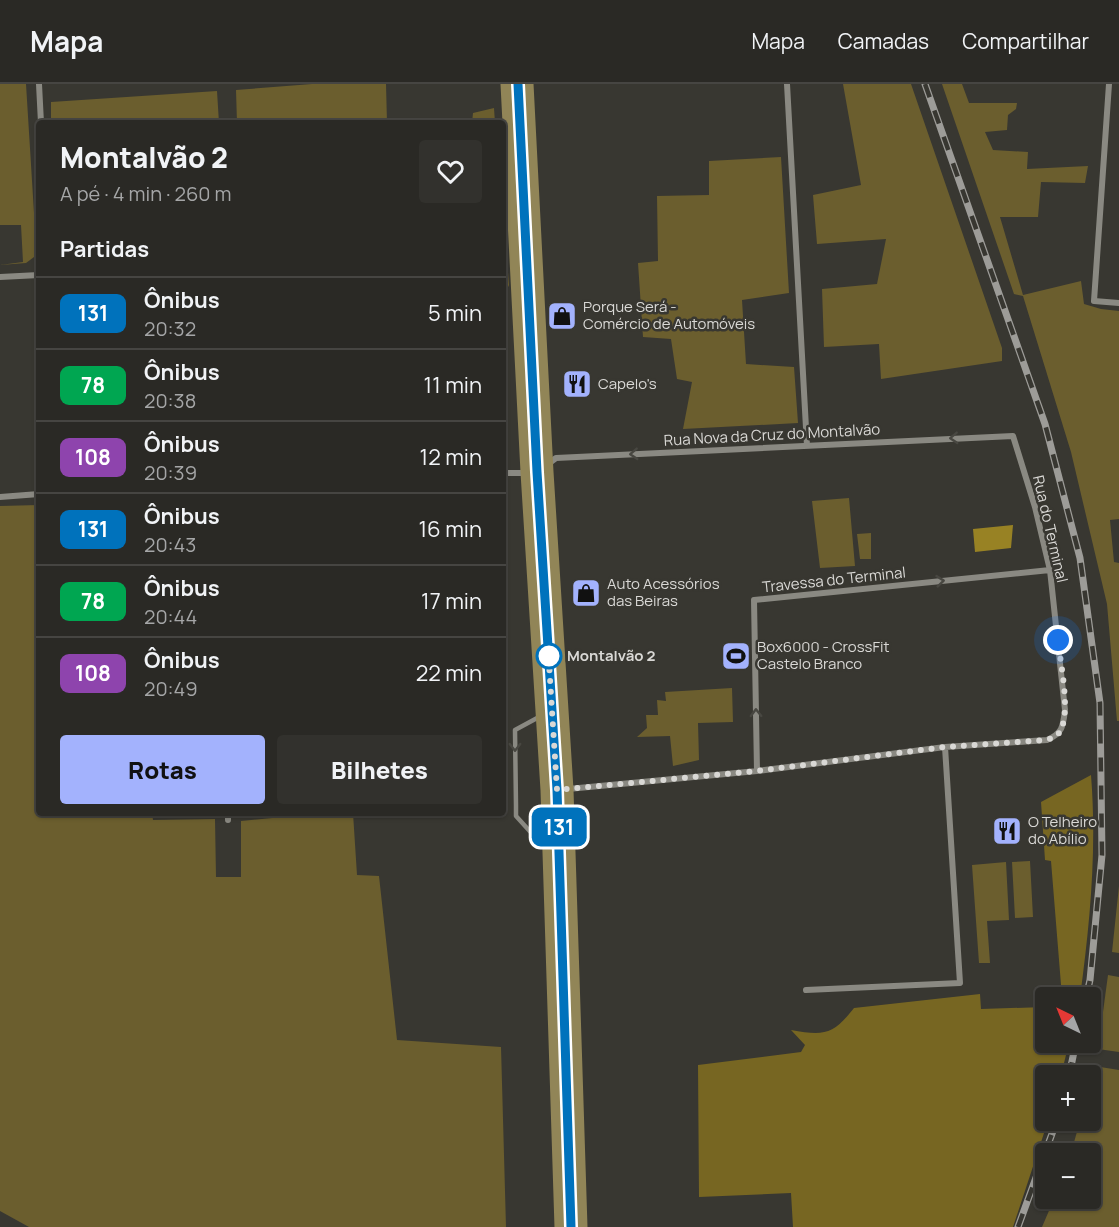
<!DOCTYPE html>
<html lang="pt">
<meta charset="utf-8">
<style>
body{margin:0;font-family:Manrope,sans-serif;background:#32312d;color:#f1f3f6;height:100vh;display:flex;flex-direction:column;font-size:22px;white-space:nowrap}
*{box-sizing:border-box;margin:0}
p{font-size:20px;color:#a5a6a7}
.icon{flex:none;width:33px;height:33px;fill:none;stroke:currentColor;stroke-width:2;stroke-linecap:round;stroke-linejoin:round}
.map{position:relative;flex:1;overflow:hidden}
.drawer{position:absolute;left:36px;top:36px;width:470px;height:696px;display:flex;flex-direction:column;background:#2a2925;border-radius:6px;box-shadow:0 2px 4px #0004,0 0 0 2px #464542}
.drawer>*{flex:none}
.badge{padding:0 12px;border-radius:9px;font-size:21px;line-height:39px}
.needle{width:39px;rotate:317deg}
.controls{position:absolute;left:1035px;top:903px;display:grid;gap:12px}
.controls a{display:grid;place-items:center;width:66px;height:66px;border-radius:6px;background:#2a2925;box-shadow:0 2px 4px #0004,0 0 0 2px #464542;font-size:30px}
.you{position:absolute;width:30px;height:30px;margin:-15px;border:4px solid #fff;border-radius:50%;background:#1a73e8;box-shadow:0 0 0 9px #1a73e833}
.map>.badge{position:absolute;translate:-50% -50%;box-shadow:0 0 0 3px #fff}
h2{padding:0 24px;font-size:22px;line-height:54px}
.round{display:grid;place-items:center;flex:none;width:63px;height:63px;border-radius:6px;background:#32312d}
.headline{display:flex;align-items:center;justify-content:space-between;height:102px;padding:0 24px}
h1{font-size:28px;font-weight:800;line-height:45px}
.primary-button{display:flex;gap:12px;margin-top:auto;padding:12px 24px}
.primary-button a{flex:1;height:69px;border-radius:6px;background:#a3b2fd;color:#111;font-size:24px;font-weight:800;line-height:69px;text-align:center}
.primary-button a+a{background:#32312d;color:#f1f3f6}
ul{padding:0;list-style:none}
li{display:flex;align-items:center;gap:18px;height:72px;padding:0 24px;border-top:2px solid #464542}
li div{flex:1}
li b{display:block;font-size:22px}
li em{font-style:normal}
li .badge{min-width:66px;font-weight:700;text-align:center}
header{display:flex;align-items:center;gap:36px;box-sizing:border-box;height:84px;padding:0 30px;background:#2a2925;border-bottom:2px solid #464542}
header strong{font-size:28px}
nav{display:flex;gap:33px;margin-inline-start:auto;font-size:21px}
.map>svg:first-child{display:block}
.green{fill:#6b5e2e}
.forest{fill:#762}
.water{fill:#988224}
.lines{fill:none;stroke-linecap:round;stroke-linejoin:round}
.service{stroke:#8a8982;stroke-width:4.5}
.minor{stroke:#8a8982;stroke-width:6}
.primary{stroke:#918557;stroke-width:33}
.rail-casing{stroke:#9d9c98;stroke-width:7}
.rail{stroke:#383731;stroke-width:4.5;stroke-dasharray:14;stroke-linecap:butt}
.oneway{stroke:#484741}
.line-casing{stroke:#fff;stroke-width:14}
.line{stroke:#0072bc;stroke-width:9}
.walk{stroke:#d9d8d5;stroke-width:6;stroke-dasharray:0 10.8}
.stop-dot{fill:#fff;stroke:#0072bc;stroke-width:3}
.labels{text-anchor:middle;stroke-width:5;stroke-linejoin:round;paint-order:stroke}
.poi-label{font-size:15px;fill:#d9d8d5;stroke:#383731;text-anchor:start}
.street-label{font-size:15px;fill:#d9d8d5;stroke:#383731}
.stop-label{font-size:15px;font-weight:bold;fill:#d9d8d5;stroke:#383731;text-anchor:start}
</style>
<header>
<strong>Mapa</strong>
<nav><a>Mapa</a><a>Camadas</a><a>Compartilhar</a></nav>
</header>
<div class="map">
<svg width="1119" height="1143" viewBox="0 0 1119 1143">
<rect width="100%" height="100%" fill="#383731"/>
<path class="green" d="M 0,0 L 26,0 L 36,161 L 34,173 L 26,179 L 0,181 L 23,178 L 21,141 L 0,141 Z
M 312,0 L 386,0 L 387,39 L 237,39 L 236,6 Z
M 843,0 L 911,0 L 1002,264 L 1002,277 L 881,295 L 879,260 L 824,263 L 822,205 L 877,200 L 886,155 L 817,160 L 813,111 L 861,101 Z
M 942,0 L 962,0 L 969,19 L 1017,19 L 1016,25 L 1008,31 L 1007,46 L 985,48 L 993,66 L 1028,68 L 1027,85 L 1088,82 L 1085,99 L 1041,98 L 1038,133 L 1000,133 L 1023,211 L 1081,197 L 1084,220 L 1101,225 L 1119,227 L 1119,435 L 1110,436 L 1114,478 L 1119,479 L 1119,637 L 1117,637 L 1107,520 L 1071,368 L 1023,212 L 1014,210 Z
M 217,7 L 219,39 L 51,39 L 51,18 Z
M 494,24 L 495,39 L 472,39 L 473,29 Z
M 781,73 L 789,209 L 742,216 L 746,280 L 794,283 L 798,339 L 683,345 L 692,298 L 677,295 L 671,255 L 643,253 L 638,179 L 658,177 L 657,112 L 709,111 L 709,77 Z
M 503,124 L 509,201 L 503,214 L 502,214 Z
M 849,414 L 855,482 L 820,484 L 812,417 Z
M 39,421 L 39,729 L 152,729 L 153,736 L 215,735 L 216,793 L 241,793 L 241,737 L 283,733 L 281,729 L 353,729 L 357,791 L 379,792 L 397,956 L 501,963 L 506,1143 L 29,1143 L 0,1127 L 0,422 Z
M 871,449 L 871,475 L 860,475 L 857,450 Z
M 732,604 L 733,638 L 698,639 L 699,676 L 673,682 L 670,652 L 637,653 L 647,644 L 646,631 L 658,631 L 657,616 L 666,617 L 665,608 Z
M 1030,777 L 1033,833 L 1015,834 L 1012,778 Z
M 1006,778 L 1009,836 L 987,837 L 990,879 L 979,879 L 972,781 Z
M 1119,802 L 1119,869 L 1112,868 Z
M 1108,891 L 1119,893 L 1119,968 L 1098,965 Z
M 1094,982 L 1119,986 L 1119,1143 L 1042,1143 L 1054,1115 L 1090,1114 L 1090,1070 L 1071,1069 L 1080,1037 L 1090,1036 L 1090,995 Z"/>
<path class="forest" d="M 1091,691 C 1097,766 1090,839 1080,913 L 1062,913 L 1051,777 L 1045,776 L 1041,718 Z
M 980,910 L 981,925 L 1045,923 L 1046,958 L 1069,959 L 1061,991 L 1046,992 L 1046,1036 L 1048,1037 L 1013,1143 L 793,1143 L 791,1109 L 699,1113 L 698,981 L 801,968 L 805,961 L 791,946 C 824,952 833,951 854,924 Z"/>
<path class="water" d="M 1013,441 L 1011,464 L 975,468 L 973,445 Z"/>
<g class="lines">
<path class="service" d="M 539,633 L 515,646 L 516,722 L 516,732 L 545,764"/>
<path class="minor" d="M 39,0 L 41,39
M 787,0 L 807,362
M 1109,0 L 1094,217 L 1119,219
M 0,193 L 39,191
M 548,380 L 556,374 L 1013,352 L 1035,423 L 1050,486 L 1065,626 C 1063,642 1063,649 1047,656 L 945,663 L 757,687 L 568,705
M 502,389 L 529,389
M 0,413 L 39,410
M 757,687 L 754,516 L 1050,486
M 228,729 L 228,736
M 806,906 L 960,899 L 945,663"/>
<path class="primary" d="M 517,0 L 537,388 L 557,706 L 571,1143"/>
<g class="rail-casing">
<path id="rail" d="M 925,0 L 1045,340 L 1080,474 L 1100,619 L 1102,771 L 1090,896 L 1086,914
M 1069,992 L 1076,958
M 1018,1143 L 1057,1036"/>
</g>
<use href="#rail" class="rail"/>
</g>
<defs><path id="oneway-chevron" d="M-2-3.5L2.5 0L-2 3.5" fill="none" stroke-width="1.6" stroke-linecap="round" stroke-linejoin="round" transform="scale(1.5)"/></defs>
<g class="oneway">
<use href="#oneway-chevron" transform="translate(954 354) rotate(177)"/>
<use href="#oneway-chevron" transform="translate(634 370) rotate(177)"/>
<use href="#oneway-chevron" transform="translate(940 497) rotate(-6)"/>
<use href="#oneway-chevron" transform="translate(756 629) rotate(-91)"/>
<use href="#oneway-chevron" transform="translate(515 663) rotate(90)"/>
</g>
<g class="lines">
<g class="line-casing">
<path id="line" d="M 518,0 L 537,388 L 557,706 L 571,1143"/>
</g>
<use href="#line" class="line"/>
<path class="walk" d="M 549,572 L 548,563 L 557,706 L 757,687 L 945,663 L 1047,656 C 1052,654 1056,653 1059,649 C 1072,631 1060,578 1058,556"/>
</g>
<defs>
<g id="shop-square" transform="scale(1.5)"><rect x="-9" y="-9" width="18" height="18" rx="4" fill="#a3b2fd" stroke="#383731"/><path d="M-5-2.5h2.3a2.7 3.5 0 0 1 5.4 0H5L5.5 6h-11ZM-1.5-2.5h3a1.5 2.3 0 0 0-3 0Z" fill="#111"/></g>
<g id="restaurant-square" transform="scale(1.5)"><rect x="-9" y="-9" width="18" height="18" rx="4" fill="#a3b2fd" stroke="#383731"/><path d="M-5-6h1v4h1v-4h1v4h1v-4h1v5L-1.5 .5V6h-2V.5L-5-1ZM5-6V6H3V1.5H1.5Q1.5-4 5-6Z" fill="#111"/></g>
<g id="stadium-square" transform="scale(1.5)"><rect x="-9" y="-9" width="18" height="18" rx="4" fill="#a3b2fd" stroke="#383731"/><path d="M0-5a6.5 5 0 1 0 0 10a6.5 5 0 1 0 0-10ZM-3.5-1.8h7v3.6h-7Z" fill="#111"/></g>
</defs>
<g fill-rule="evenodd">
<use href="#shop-square" x="562" y="232"/>
<use href="#restaurant-square" x="577" y="300"/>
<use href="#shop-square" x="586" y="509"/>
<use href="#stadium-square" x="736" y="572"/>
<use href="#restaurant-square" x="1007" y="747"/>
</g>
<circle class="stop-dot" cx="549" cy="572" r="12"/>
<g class="labels">
<g class="poi-label">
<text x="583" y="228">Porque Será -<tspan x="583" dy="17">Comércio de Automóveis</tspan></text>
<text x="598" y="305">Capelo's</text>
<text x="607" y="505">Auto Acessórios<tspan x="607" dy="17">das Beiras</tspan></text>
<text x="757" y="568">Box6000 - CrossFit<tspan x="757" dy="17">Castelo Branco</tspan></text>
<text x="1028" y="743">O Telheiro<tspan x="1028" dy="17">do Abílio</tspan></text>
</g>
<g class="street-label">
<text transform="translate(772 351) rotate(-3)" y="5">Rua Nova da Cruz do Montalvão</text>
<text transform="translate(1050 445) rotate(77)" y="5">Rua do Terminal</text>
<text transform="translate(834 496) rotate(-6)" y="5">Travessa do Terminal</text>
</g>
<g class="stop-label">
<text x="567" y="577">Montalvão 2</text>
</g>
</g>
</svg>
<div class="controls">
<a><svg class="needle" viewBox="-14 -14 28 28"><path d="M0-13l5 13h-10z" fill="#e53935"/><path d="M0 13l5-13h-10z" fill="#a5a6a7"/></svg></a>
<a>+</a>
<a>−</a>
</div>
<div class="you" style="left:1058px;top:556px"></div>
<b class="badge" style="left:559px;top:743px;background:#0072bc;color:#fff">131</b>
<section class="drawer">
<div class="headline"><div><h1>Montalvão 2</h1><p>A pé · 4 min · 260 m</p></div><a class="round"><svg class="icon" aria-label="heart" viewBox="0 0 24 24"><path d="M12 20l-8-8c-3-5 5-10 8-4 3-6 11-1 8 4z"/></svg></a></div>
<h2>Partidas</h2>
<ul>
<li><span class="badge" style="background:#0072bc;color:#fff">131</span><div><b>Ônibus</b><p>20:32</p></div><em>5 min</em></li>
<li><span class="badge" style="background:#00a651;color:#fff">78</span><div><b>Ônibus</b><p>20:38</p></div><em>11 min</em></li>
<li><span class="badge" style="background:#8e44ad;color:#fff">108</span><div><b>Ônibus</b><p>20:39</p></div><em>12 min</em></li>
<li><span class="badge" style="background:#0072bc;color:#fff">131</span><div><b>Ônibus</b><p>20:43</p></div><em>16 min</em></li>
<li><span class="badge" style="background:#00a651;color:#fff">78</span><div><b>Ônibus</b><p>20:44</p></div><em>17 min</em></li>
<li><span class="badge" style="background:#8e44ad;color:#fff">108</span><div><b>Ônibus</b><p>20:49</p></div><em>22 min</em></li>
</ul>
<div class="primary-button"><a>Rotas</a><a>Bilhetes</a></div>
</section>
</div>
